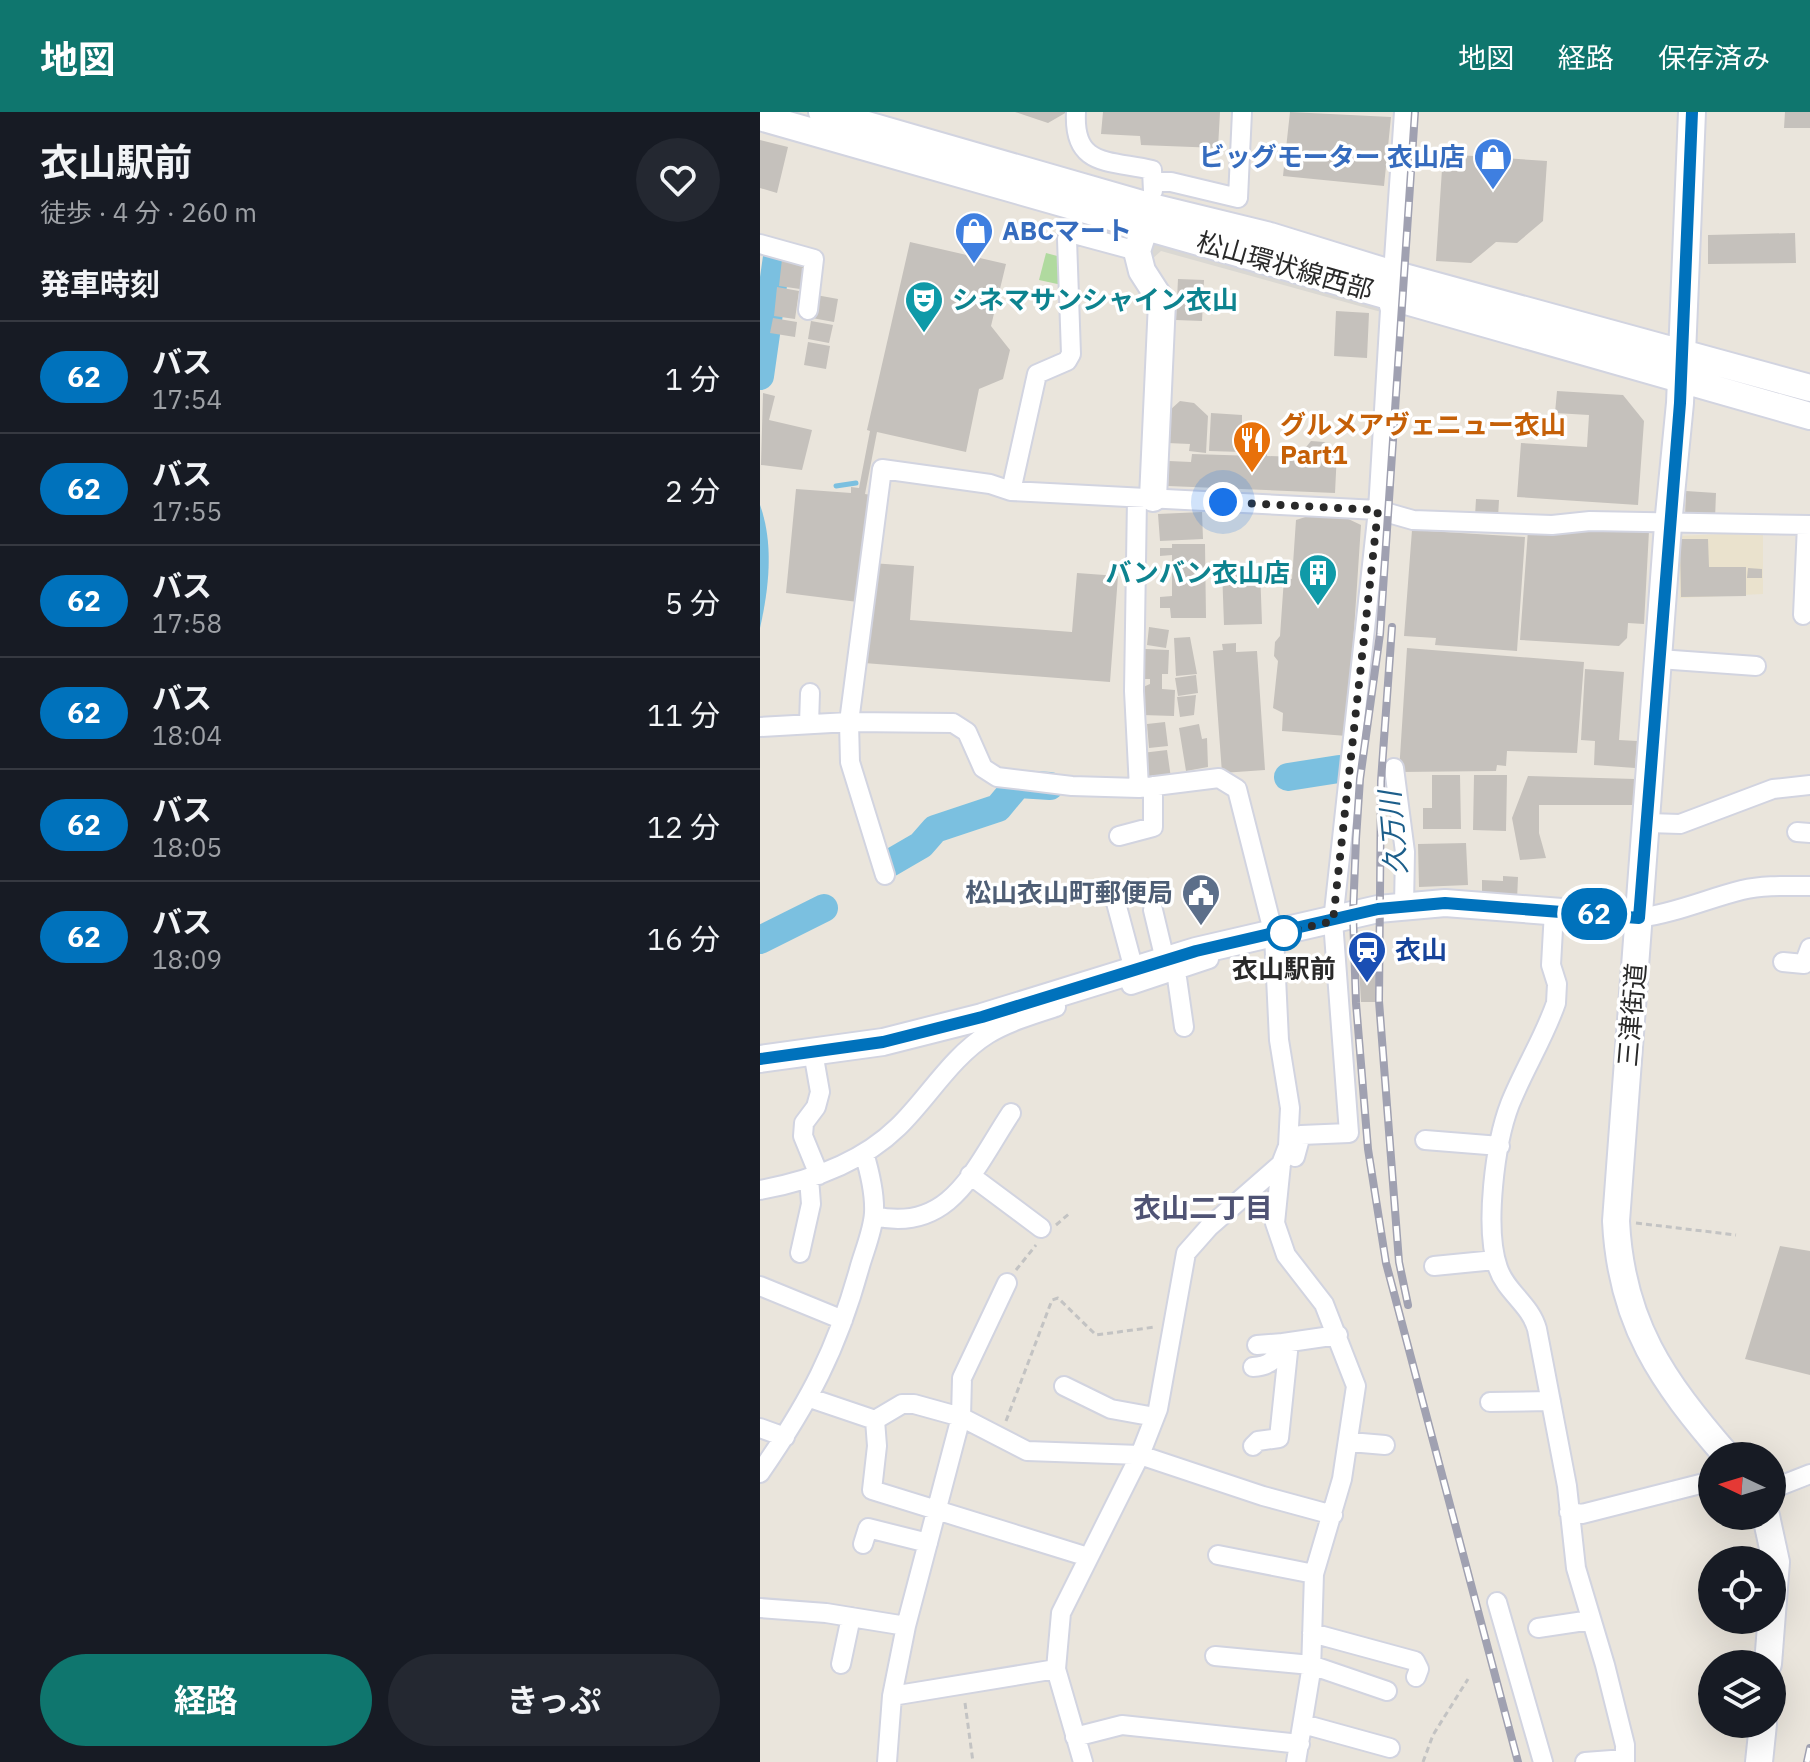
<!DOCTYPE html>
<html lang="ja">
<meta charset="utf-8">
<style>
body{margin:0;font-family:"IBM Plex Sans","Noto Sans JP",sans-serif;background:#242831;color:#f1f3f6;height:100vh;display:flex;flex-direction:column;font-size:30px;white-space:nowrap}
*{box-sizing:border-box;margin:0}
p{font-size:26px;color:#9ea1a6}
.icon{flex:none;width:44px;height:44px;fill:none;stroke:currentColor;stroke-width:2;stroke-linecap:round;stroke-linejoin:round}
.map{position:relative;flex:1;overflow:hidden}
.drawer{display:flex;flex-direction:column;background:#171b24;width:760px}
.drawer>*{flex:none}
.badge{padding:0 16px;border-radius:26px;font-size:28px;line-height:52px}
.needle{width:52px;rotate:274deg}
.tools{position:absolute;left:938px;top:1330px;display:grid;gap:16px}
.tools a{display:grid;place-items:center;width:88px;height:88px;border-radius:50%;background:#171b24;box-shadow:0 8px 32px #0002;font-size:40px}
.you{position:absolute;width:40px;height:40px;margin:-20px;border:6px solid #fff;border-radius:50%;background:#1a73e8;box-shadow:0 0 0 12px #1a73e833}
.map>.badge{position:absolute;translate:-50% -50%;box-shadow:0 0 0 4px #fff}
h2{padding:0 40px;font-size:30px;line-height:72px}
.round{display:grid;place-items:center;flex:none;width:84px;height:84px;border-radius:42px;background:#242831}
.summary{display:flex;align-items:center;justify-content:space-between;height:136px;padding:0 40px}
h1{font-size:38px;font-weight:700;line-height:60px}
.button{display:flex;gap:16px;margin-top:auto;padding:16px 40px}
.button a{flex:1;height:92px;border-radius:48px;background:#0f766e;color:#fff;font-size:32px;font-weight:700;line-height:92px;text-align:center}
.button a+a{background:#242831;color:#f1f3f6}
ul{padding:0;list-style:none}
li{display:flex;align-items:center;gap:24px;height:112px;padding:0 40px;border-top:2px solid #363941}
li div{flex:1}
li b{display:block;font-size:30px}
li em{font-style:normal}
li .badge{min-width:88px;font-weight:700;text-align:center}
header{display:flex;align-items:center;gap:48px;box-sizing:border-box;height:112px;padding:0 40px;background:#0f766e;color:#fff}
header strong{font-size:38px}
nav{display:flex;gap:44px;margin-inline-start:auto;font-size:28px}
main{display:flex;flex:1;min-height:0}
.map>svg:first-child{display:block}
.education{fill:#eae2cd}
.green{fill:#b0da9f}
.plaza{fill:#dad8d3}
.water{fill:#7bc0e0}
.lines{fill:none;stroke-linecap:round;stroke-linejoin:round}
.stream{stroke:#7bc0e0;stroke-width:5}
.river{stroke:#7bc0e0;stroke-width:28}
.building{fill:#c5c1bc}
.street-casing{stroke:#d2d4e0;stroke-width:22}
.secondary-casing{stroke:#d2d4e0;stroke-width:30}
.path{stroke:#c3c3c3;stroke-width:3;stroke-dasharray:6 4;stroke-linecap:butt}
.street{stroke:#fff;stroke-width:18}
.secondary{stroke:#fff;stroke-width:26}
.rail-casing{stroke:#a0a1b1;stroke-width:8}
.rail{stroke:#fff;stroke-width:5;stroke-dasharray:15;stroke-linecap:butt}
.line-casing{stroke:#fff;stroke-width:18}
.line{stroke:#0072bc;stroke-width:12}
.walk{stroke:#292929;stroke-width:8;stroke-dasharray:0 14.4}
.stop-dot{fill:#fff;stroke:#0072bc;stroke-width:4}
.labels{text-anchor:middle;stroke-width:7;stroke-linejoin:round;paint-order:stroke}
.shop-label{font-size:26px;font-weight:bold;fill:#366cbe;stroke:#fff;text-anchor:end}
.street-label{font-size:26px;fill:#292929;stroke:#fff}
.culture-label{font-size:26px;font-weight:bold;fill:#0d838f;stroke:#fff;text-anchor:start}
.food-label{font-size:26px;font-weight:bold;fill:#c56008;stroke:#fff;text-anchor:start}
.service-label{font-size:26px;font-weight:bold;fill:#4e5e75;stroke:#fff;text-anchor:end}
.transit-label{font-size:26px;font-weight:bold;fill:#164399;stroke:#fff;text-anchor:start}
.stop-label{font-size:26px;font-weight:bold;fill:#292929;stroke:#fff}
.water-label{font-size:28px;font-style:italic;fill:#1c5e8a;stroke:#fff}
.neighbourhood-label{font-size:28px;font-weight:bold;fill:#4f5374;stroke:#fff}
</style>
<header>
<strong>地図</strong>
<nav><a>地図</a><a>経路</a><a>保存済み</a></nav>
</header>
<main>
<section class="drawer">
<div class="summary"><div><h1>衣山駅前</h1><p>徒歩 · 4 分 · 260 m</p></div><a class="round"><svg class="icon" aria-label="heart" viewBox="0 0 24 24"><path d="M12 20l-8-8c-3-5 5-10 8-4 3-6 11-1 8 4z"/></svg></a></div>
<h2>発車時刻</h2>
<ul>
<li><span class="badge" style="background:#0072bc;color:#fff">62</span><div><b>バス</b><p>17:54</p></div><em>1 分</em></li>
<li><span class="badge" style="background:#0072bc;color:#fff">62</span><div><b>バス</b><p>17:55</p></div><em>2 分</em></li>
<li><span class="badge" style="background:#0072bc;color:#fff">62</span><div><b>バス</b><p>17:58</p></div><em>5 分</em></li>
<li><span class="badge" style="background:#0072bc;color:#fff">62</span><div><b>バス</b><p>18:04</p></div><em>11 分</em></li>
<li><span class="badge" style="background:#0072bc;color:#fff">62</span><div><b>バス</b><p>18:05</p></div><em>12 分</em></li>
<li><span class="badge" style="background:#0072bc;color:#fff">62</span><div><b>バス</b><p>18:09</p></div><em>16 分</em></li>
</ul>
<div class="button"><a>経路</a><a>きっぷ</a></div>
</section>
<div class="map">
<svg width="1050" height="1650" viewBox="0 0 1050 1650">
<rect width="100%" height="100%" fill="#eae5dc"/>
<path class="education" d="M 1003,420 L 1003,482 L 920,486 L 919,424 Z"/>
<path class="green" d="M 286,141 L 301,145 L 302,173 L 279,168 Z"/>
<path class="plaza" d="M 396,125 L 622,193 L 621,200 L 401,139 L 391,148 L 390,130 Z"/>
<path class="water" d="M 0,393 C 14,432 9,476 0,516 Z"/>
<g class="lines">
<path class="stream" d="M 76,374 L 96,371"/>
<path class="river" d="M 0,264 L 17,145
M 528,665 L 579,657
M 130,751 L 161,733 L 175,717 L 238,696 L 258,672 L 290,674
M 0,828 L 64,796"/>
</g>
<path class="building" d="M 255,0 L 307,0 L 288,11 Z
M 343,0 L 460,0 L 458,36 L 381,33 L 380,24 L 341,22 Z
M 530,0 L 631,5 L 624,74 L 523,64 Z
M 1025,0 L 1050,0 L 1050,16 L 1024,16 Z
M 0,28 L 28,35 L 17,81 L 0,76 Z
M 683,42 L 787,49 L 783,109 L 757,131 L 736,130 L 711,151 L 676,149 Z
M 1035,121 L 1036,151 L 948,152 L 948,123 Z
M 150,130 L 246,152 L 231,214 L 250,238 L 243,267 L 219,277 L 206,340 L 117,320 L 105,382 L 111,383 L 98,490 L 26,481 L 36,377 L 91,381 L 91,375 L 99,376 L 110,319 L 107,318 Z
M 22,147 L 44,151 L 40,177 L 19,174 Z
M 418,167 L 444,168 L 442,209 L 416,208 Z
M 17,175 L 39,179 L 35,207 L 14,204 Z
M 56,183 L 78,187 L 74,210 L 52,206 Z
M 576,199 L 609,201 L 607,246 L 574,244 Z
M 13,206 L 37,210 L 35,225 L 10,221 Z
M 51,209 L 73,213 L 69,231 L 48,227 Z
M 48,230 L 70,234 L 66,257 L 44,253 Z
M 797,279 L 863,283 L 884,309 L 878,393 L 757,385 L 761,331 L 827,335 L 829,303 L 795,301 Z
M 3,281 L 15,284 L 9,308 L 52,318 L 42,358 L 1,353 Z
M 420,289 L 434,291 L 448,304 L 446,341 L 429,339 L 430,332 L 407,331 L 410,298 Z
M 451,301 L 482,303 L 482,340 L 449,339 Z
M 551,329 L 564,330 L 577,340 L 575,381 L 408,374 L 409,349 L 431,350 L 432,342 L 496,344 L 496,338 L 507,339 L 507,344 L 538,345 Z
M 926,379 L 956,381 L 955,407 L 925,405 Z
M 716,387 L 739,388 L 738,406 L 715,404 Z
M 442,400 L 443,427 L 400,429 L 398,402 Z
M 555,402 L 582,404 L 601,413 L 587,624 L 522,619 L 523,601 L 513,596 L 518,549 L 514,544 L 515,530 L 520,524 L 524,466 L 532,467 L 536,408 Z
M 829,416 L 889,419 L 884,512 L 868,511 L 867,526 L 859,534 L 760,528 L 768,418 Z
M 652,418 L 765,425 L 757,539 L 675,533 L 676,526 L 644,524 Z
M 920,427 L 948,427 L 949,455 L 986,455 L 986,484 L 921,485 Z
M 412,432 L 445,432 L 446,506 L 411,506 L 410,496 L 400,496 L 400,485 L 412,484 L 412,443 L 400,444 L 400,436 L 412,436 Z
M 111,451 L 154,454 L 150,508 L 312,520 L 317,461 L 358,464 L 350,570 L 104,551 Z
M 500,456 L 502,512 L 464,513 L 462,457 Z
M 988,456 L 1002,457 L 1002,466 L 987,466 Z
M 389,515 L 409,518 L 406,536 L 387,533 Z
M 430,525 L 437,562 L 416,564 L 414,526 Z
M 476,531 L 476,540 L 497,539 L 505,658 L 462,661 L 453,539 L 463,538 L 462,532 Z
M 647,536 L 824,550 L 817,641 L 747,639 L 746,654 L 737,653 L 736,659 L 639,660 Z
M 385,537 L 409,538 L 408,562 L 402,562 L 402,577 L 415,578 L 414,604 L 382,603 L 383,575 L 390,572 L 390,567 L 384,567 Z
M 825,557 L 864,560 L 859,628 L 877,629 L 875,656 L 834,653 L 835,629 L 821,628 Z
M 436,563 L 438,581 L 418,584 L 415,566 Z
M 436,583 L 434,603 L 420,605 L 417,585 Z
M 405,610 L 408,634 L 389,636 L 387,612 Z
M 439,612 L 442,627 L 447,626 L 448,655 L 426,659 L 419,616 Z
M 407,638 L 411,666 L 386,670 L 382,641 Z
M 672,663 L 700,663 L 701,717 L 663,717 L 663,696 L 672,696 Z
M 714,663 L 747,663 L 746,719 L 713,718 Z
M 768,664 L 875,667 L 875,693 L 779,693 L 779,721 L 786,746 L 760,748 L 752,706 Z
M 706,731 L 708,773 L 659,775 L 658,732 Z
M 743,764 L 758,765 L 757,788 L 722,787 L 722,768 L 743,769 Z
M 615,854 L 616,890 L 601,890 L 599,855 Z
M 1020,1134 L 1050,1139 L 1050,1263 L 985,1247 Z"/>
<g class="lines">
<g class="street-casing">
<path id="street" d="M 316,0 C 313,55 348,48 392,58 L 393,79
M 393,70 L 411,70 L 478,86 L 482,0
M 0,132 L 54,147 L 48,198
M 633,162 L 644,0
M 251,379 L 277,262 L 307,249 L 311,242 L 307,127 L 314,122 L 377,139
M 377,386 L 374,579 L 379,676
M 1043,503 L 1047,413
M 899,547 L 996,554
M 49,612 L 50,581
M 0,615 L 89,610 L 193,611 L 207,620 L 223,656 L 237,665 L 312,674 L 379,676 L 459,666 L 477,677 L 514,823 L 519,928 L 530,996 L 528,1034 L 521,1052 L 515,1111 L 526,1143 L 564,1192 L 596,1274 L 582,1367 L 554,1462 L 551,1559 L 536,1650
M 634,656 L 645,740 L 644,794
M 888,711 L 920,712 L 1013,677 L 1050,673
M 1037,720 L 1050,721
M 359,724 L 393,715 L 393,674
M 125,763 L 90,650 L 89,610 L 122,357 L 230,372 L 251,379 L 618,398 L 653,408 L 792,413 L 830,409 L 1050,413
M 355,787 L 374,858
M 393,798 L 405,848
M 794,799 L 791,853 L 797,872 L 796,891 C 784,926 764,957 750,992 C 735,1031 724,1116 738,1156 C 746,1180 770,1192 777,1217 L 807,1374 L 816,1456 L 845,1553 L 865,1633 L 865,1650
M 879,806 C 916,801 946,787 982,778 C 1004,773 1027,774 1050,774
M 1023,850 L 1044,852 L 1050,836
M 416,859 L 424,915
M 371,873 L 449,847
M 53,940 L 60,980 L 56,995 L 44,1011 L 43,1024 L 59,1063
M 665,1028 L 740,1034
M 535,1045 L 541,1023 L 589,1021 L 573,809 L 618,398 L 630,198 L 626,183
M 210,1063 L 281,1116
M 0,1078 C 49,1069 101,1051 138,1015 C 168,986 191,945 228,922 C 248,910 274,902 296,895
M 114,1104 C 191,1122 215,1055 251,1001
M 40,1141 L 51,1092 L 49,1066
M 674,1154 L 735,1148
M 0,1174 L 83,1208
M 497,1233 L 523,1231
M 493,1255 C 510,1254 517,1247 523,1231 L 578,1223
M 304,1274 L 351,1297 L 395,1305
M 50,1286 L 115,1308 L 117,1334 L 112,1378 L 328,1445
M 730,1290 L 791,1289
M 115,1308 L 142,1292 L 154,1292 L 201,1305 L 267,1339 L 380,1343 L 503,1384 L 573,1403
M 0,1316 L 25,1325
M 590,1330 L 625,1333
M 493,1334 L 498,1329 L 519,1326 L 529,1230
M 0,1361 C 49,1290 77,1238 100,1154 C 105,1137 113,1118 114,1101 C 115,1081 110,1061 104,1041
M 1012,1377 L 1050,1362
M 809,1400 L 822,1402 L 952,1369
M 103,1432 L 108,1416 L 168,1431
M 458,1443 L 554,1462
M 737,1490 L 783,1650
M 0,1496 L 66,1501 L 146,1514 L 132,1584 L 127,1650
M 146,1514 L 201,1305 L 202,1266 L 247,1171
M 778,1516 L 831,1508
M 552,1521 L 655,1549 L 659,1557 L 656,1565
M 455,1544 L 551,1553 L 627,1579
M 81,1552 L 91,1505
M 296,1557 L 323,1650
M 132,1584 L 296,1557 L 301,1501 L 380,1343 L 398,1297 L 426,1141 L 449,1115 L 521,1052
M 543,1612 L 630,1636
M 315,1625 L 362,1613 L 540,1632
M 825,1650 L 865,1647"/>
</g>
<g class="secondary-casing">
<path id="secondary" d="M 62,0 L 392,95 L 510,124 L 633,162 L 1050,276
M 932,0 L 920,291 L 908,413 L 856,1109 C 861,1211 902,1269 967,1344
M 0,5 L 1050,304
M 390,99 L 377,139 L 382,159 L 402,190 L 393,386
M 0,947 L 123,930 L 222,905 L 436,839 L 618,797 L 685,791 L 879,806
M 1006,1404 L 1016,1450 L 1008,1552
M 999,1650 L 1003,1612"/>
</g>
<path class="path" d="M 608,855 L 608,818
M 876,1111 L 976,1123
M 296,1113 L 311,1100
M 256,1158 L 276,1133
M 246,1309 L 292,1188 L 298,1186 L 336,1223 L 395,1215
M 205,1591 L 213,1650
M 663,1650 L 673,1623 L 708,1567"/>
<use href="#street" class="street"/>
<use href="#secondary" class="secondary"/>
<g class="rail-casing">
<path id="rail" d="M 655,0 L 620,522 L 600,667 L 596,727 L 593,802 L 596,891 L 608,1037 L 626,1151 L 758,1650
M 632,515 L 621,669 L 619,889 L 639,1150 L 648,1193
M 1047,1650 L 1050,1636"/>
</g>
<use href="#rail" class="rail"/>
</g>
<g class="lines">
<g class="line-casing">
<path id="line" d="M 0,947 L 123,930 L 222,905 L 436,839 L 618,797 L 685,791 L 879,806 L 920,291 L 932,0"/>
</g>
<use href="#line" class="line"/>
<path class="walk" d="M 463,390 L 618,398 L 573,809 L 514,823 L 524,821"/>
</g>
<defs>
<g id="shop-pin" transform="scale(2)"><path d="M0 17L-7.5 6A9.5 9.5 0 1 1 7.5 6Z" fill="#3f7fe0" stroke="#fff"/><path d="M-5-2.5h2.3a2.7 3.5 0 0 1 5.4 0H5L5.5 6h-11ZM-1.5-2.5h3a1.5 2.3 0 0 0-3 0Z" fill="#fff"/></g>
<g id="theatre-pin" transform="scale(2)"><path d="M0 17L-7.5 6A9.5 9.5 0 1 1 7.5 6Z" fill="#0f9aa8" stroke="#fff"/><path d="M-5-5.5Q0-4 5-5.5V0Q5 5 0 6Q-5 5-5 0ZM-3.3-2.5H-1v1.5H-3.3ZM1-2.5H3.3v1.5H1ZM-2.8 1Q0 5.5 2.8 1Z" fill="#fff"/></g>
<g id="restaurant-pin" transform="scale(2)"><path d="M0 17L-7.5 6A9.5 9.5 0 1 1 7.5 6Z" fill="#e8710a" stroke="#fff"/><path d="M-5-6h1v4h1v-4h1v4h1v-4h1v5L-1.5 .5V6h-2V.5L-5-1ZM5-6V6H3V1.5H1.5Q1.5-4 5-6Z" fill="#fff"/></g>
<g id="building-pin" transform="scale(2)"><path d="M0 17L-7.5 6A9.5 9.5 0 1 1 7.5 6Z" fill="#0f9aa8" stroke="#fff"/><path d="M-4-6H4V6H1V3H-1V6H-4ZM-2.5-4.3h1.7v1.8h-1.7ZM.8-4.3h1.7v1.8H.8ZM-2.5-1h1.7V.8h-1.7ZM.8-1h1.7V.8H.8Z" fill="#fff"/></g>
<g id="civic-pin" transform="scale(2)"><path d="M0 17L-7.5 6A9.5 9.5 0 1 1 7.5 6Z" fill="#5c6f8a" stroke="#fff"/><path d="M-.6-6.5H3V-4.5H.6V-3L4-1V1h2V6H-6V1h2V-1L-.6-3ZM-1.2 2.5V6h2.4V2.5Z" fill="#fff"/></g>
<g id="station-pin" transform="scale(2)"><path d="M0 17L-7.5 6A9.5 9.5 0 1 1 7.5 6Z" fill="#1a4fb4" stroke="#fff"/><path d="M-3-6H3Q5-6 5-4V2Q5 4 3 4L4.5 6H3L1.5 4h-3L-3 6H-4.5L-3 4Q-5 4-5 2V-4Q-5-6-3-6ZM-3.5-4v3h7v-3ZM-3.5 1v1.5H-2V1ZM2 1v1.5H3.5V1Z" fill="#fff"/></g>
</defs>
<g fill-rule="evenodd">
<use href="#shop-pin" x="733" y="45"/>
<use href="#shop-pin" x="214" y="119"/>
<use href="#theatre-pin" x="164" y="188"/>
<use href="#restaurant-pin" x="492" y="328"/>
<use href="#building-pin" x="558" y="461"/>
<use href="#civic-pin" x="441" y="781"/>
<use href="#station-pin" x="607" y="838"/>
</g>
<circle class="stop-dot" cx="524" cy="821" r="16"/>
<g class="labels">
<g class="shop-label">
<text x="705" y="54">ビッグモーター 衣山店</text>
<text x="242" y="128" text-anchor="start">ABCマート</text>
</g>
<g class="street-label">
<text transform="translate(525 154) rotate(16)" y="9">松山環状線西部</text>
<text transform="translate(872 903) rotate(-85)" y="9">三津街道</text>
</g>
<g class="culture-label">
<text x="192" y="197">シネマサンシャイン衣山</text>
<text x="530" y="470" text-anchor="end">バンバン衣山店</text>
</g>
<g class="food-label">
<text x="520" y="322">グルメアヴェニュー衣山<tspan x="520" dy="30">Part1</tspan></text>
</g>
<g class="service-label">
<text x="413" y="790">松山衣山町郵便局</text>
</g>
<g class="transit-label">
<text x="635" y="847">衣山</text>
</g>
<g class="stop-label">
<text x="524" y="866">衣山駅前</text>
</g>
<g class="water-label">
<text transform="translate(633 721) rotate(-95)" y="10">久万川</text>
</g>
<g class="neighbourhood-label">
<text x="443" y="1106">衣山二丁目</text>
</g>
</g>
</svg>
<div class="tools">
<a><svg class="needle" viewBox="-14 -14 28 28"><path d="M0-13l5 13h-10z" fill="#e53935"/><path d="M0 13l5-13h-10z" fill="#9ea1a6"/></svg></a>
<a><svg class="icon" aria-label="locate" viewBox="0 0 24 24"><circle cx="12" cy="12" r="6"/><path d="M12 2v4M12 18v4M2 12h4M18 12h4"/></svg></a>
<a><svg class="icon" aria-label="layers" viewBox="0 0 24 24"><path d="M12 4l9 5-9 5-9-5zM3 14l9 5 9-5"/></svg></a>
</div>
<div class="you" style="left:463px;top:390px"></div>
<b class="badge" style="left:834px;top:802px;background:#0072bc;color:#fff">62</b>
</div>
</main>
